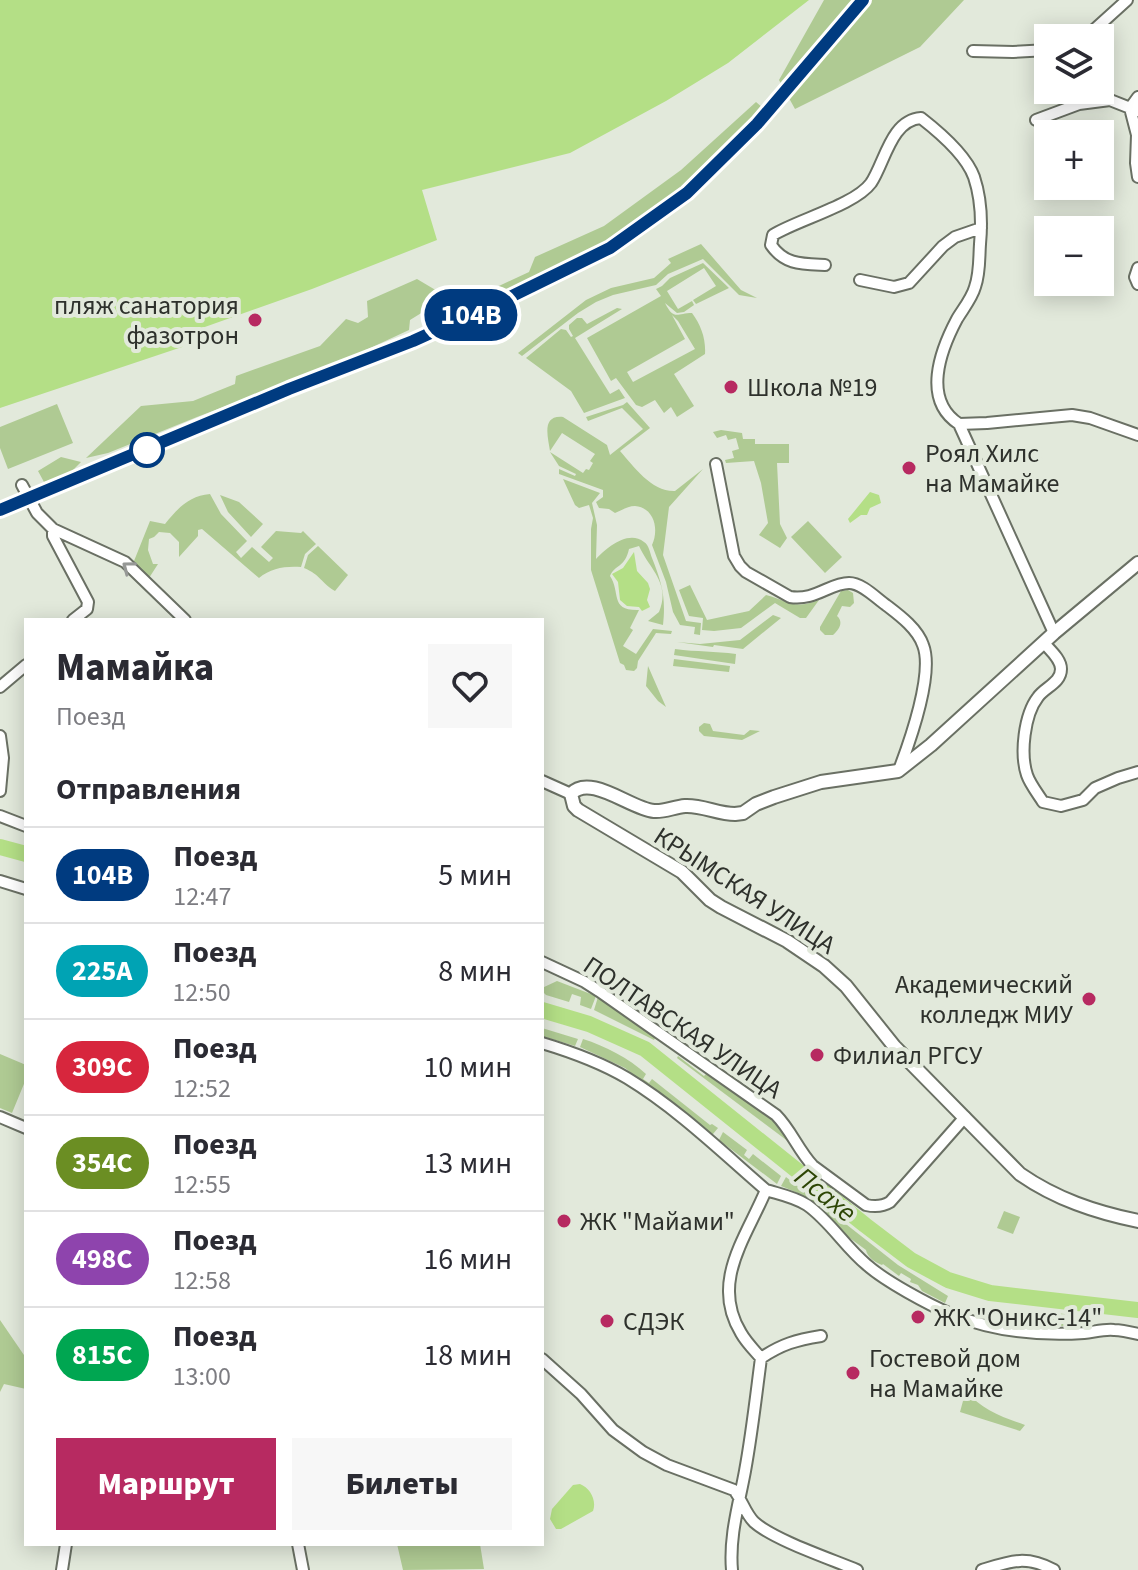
<!DOCTYPE html>
<html lang="ru">
<meta charset="utf-8">
<style>
body{margin:0;font-family:"Source Sans 3",sans-serif;background:#f7f7f7;color:#2b2b33;height:100vh;display:flex;flex-direction:column;font-size:30px;white-space:nowrap}
*{box-sizing:border-box;margin:0}
p{font-size:26px;color:#7c7c81}
.icon{flex:none;width:44px;height:44px;fill:none;stroke:currentColor;stroke-width:2;stroke-linecap:round;stroke-linejoin:round}
.map{position:relative;flex:1;overflow:hidden}
.panel{position:absolute;left:24px;top:618px;width:520px;height:928px;display:flex;flex-direction:column;background:#fff;border-radius:0px;box-shadow:0 4px 20px #0003}
.panel>*{flex:none}
.badge{padding:0 16px;border-radius:26px;font-size:28px;line-height:52px}
.fabs{position:absolute;left:1034px;top:24px;display:grid;gap:16px}
.fabs a{display:grid;place-items:center;width:80px;height:80px;border-radius:0px;background:#fff;box-shadow:0 4px 20px #0003;font-size:40px}
.map>.badge{position:absolute;translate:-50% -50%;box-shadow:0 0 0 4px #fff}
h2{padding:0 32px;font-size:30px;line-height:72px}
.round{display:grid;place-items:center;flex:none;width:84px;height:84px;border-radius:0px;background:#f7f7f7}
.summary{display:flex;align-items:center;justify-content:space-between;height:136px;padding:0 32px}
h1{font-size:38px;font-weight:800;line-height:60px}
.primary-button{display:flex;gap:16px;margin-top:auto;padding:16px 32px}
.primary-button a{flex:1;height:92px;border-radius:0px;background:#b72a61;color:#fff;font-size:32px;font-weight:800;line-height:92px;text-align:center}
.primary-button a+a{background:#f7f7f7;color:#2b2b33}
ul{padding:0;list-style:none}
li{display:flex;align-items:center;gap:24px;height:96px;padding:0 32px;border-top:2px solid #e1e1e2}
li div{flex:1}
li b{display:block;font-size:30px}
li em{font-style:normal}
li .badge{min-width:88px;font-weight:700;text-align:center}
.map>svg:first-child{display:block}
.green{fill:#afca93;fill-rule:evenodd}
.water{fill:#b4df86}
.lines{fill:none;stroke-linecap:round;stroke-linejoin:round}
.river{stroke:#b4df86;stroke-width:16}
.minor-casing{stroke:#6a7064;stroke-width:14}
.tertiary-casing{stroke:#6a7064;stroke-width:16}
.minor{stroke:#fff;stroke-width:10}
.tertiary{stroke:#fff;stroke-width:12}
.rail{stroke:#84897f;stroke-width:3;stroke-dasharray:10 10;stroke-linecap:butt}
.oneway{stroke:#969896}
.line-casing{stroke:#fff;stroke-width:18}
.line{stroke:#003b80;stroke-width:12}
.poi-dot{fill:#b72a61;stroke:#e2e9db;stroke-width:3}
.stop-dot{fill:#fff;stroke:#003b80;stroke-width:4}
.labels{text-anchor:middle;stroke-width:8;stroke-linejoin:round;paint-order:stroke}
.poi-label{font-size:26px;fill:#2e312c;stroke:#e2e9db;text-anchor:start}
.street-label{font-size:26px;fill:#2e312c;stroke:#e2e9db}
.water-label{font-size:28px;font-style:italic;fill:#2d4605;stroke:#e2e9db}
</style>
<div class="map">
<svg width="1138" height="1570" viewBox="0 0 1138 1570">
<rect width="100%" height="100%" fill="#e2e9db"/>
<path class="green" d="M 824,0 L 964,0 L 920,47 L 795,109 L 779,80 Z
M 756,102 L 763,108 L 706,169 L 665,203 L 595,248 L 488,301 L 452,313 L 431,307 L 410,320 L 409,330 L 336,364 L 197,417 L 108,453 L 86,458 L 141,406 L 193,401 L 235,384 L 236,376 L 320,346 L 346,319 L 358,323 L 368,317 L 367,301 L 417,279 L 449,298 L 459,299 L 468,292 L 484,293 L 529,272 L 535,257 L 604,226 L 681,170 Z
M 701,244 L 741,290 L 757,298 L 739,295 L 703,259 L 668,274 L 656,285 L 613,295 L 596,302 L 578,313 L 522,356 L 518,353 L 586,300 L 611,288 L 654,278 L 671,263 L 668,259 Z
M 703,263 L 729,288 L 696,304 L 693,300 L 716,286 L 704,268 L 667,291 L 678,309 L 692,301 L 694,305 L 684,312 L 677,313 L 665,303 C 674,321 677,313 692,313 C 701,325 706,339 705,354 L 674,374 L 694,406 L 677,417 L 671,407 L 664,413 L 655,400 L 642,407 L 636,405 L 616,378 L 611,381 L 587,338 L 661,296 L 656,289 L 662,286 L 670,278 ZM 672,315 L 678,321 L 695,349 L 633,382 L 627,372 L 685,339 Z
M 617,308 L 622,309 L 575,338 L 610,394 L 619,389 L 625,398 L 584,413 L 571,391 L 526,358 L 561,329 L 566,330 L 571,337 L 573,336 L 569,329 L 569,325 L 577,318 L 582,318 L 587,324 Z
M 627,402 L 650,428 L 620,451 C 634,467 652,492 675,491 L 703,469 L 669,507 L 663,555 L 686,621 L 701,623 L 700,635 L 694,634 L 695,627 L 680,625 L 673,612 L 666,582 L 652,545 C 659,530 655,508 635,506 C 628,506 622,510 615,513 L 609,509 L 599,508 L 596,502 L 603,497 L 603,490 L 559,474 L 559,469 L 575,476 L 576,474 L 559,466 L 550,452 L 583,473 L 586,469 L 589,470 L 593,463 L 590,461 L 595,454 L 562,433 L 550,451 C 548,437 541,415 563,417 L 607,445 L 610,455 L 643,429 L 622,408 L 588,421 L 586,417 L 623,405 Z
M 57,404 L 73,443 L 8,469 L 0,448 L 0,427 Z
M 721,430 L 742,433 L 743,439 L 755,439 L 755,444 L 789,444 L 789,463 L 777,463 L 780,524 L 787,538 L 780,548 L 759,535 L 768,523 L 761,483 L 754,461 L 726,463 L 725,460 L 734,458 L 732,451 L 739,449 L 736,438 L 728,440 L 726,435 L 717,438 L 713,432 Z
M 61,457 L 81,462 L 69,474 L 44,482 L 38,471 Z
M 563,479 L 600,493 L 592,503 L 597,525 L 596,559 C 605,549 628,529 644,542 C 649,545 650,553 652,558 C 662,583 666,598 663,625 L 648,621 L 659,612 C 671,583 650,570 639,546 L 629,549 C 625,568 615,564 610,576 C 621,592 609,611 639,610 L 630,628 L 633,630 L 623,646 L 636,654 L 653,629 L 672,631 L 671,634 L 656,633 L 638,661 L 637,668 L 634,671 L 626,670 L 624,665 L 620,663 L 591,570 L 591,529 L 593,518 L 589,505 L 579,508 L 575,505 Z
M 210,494 L 221,514 L 247,541 L 236,552 L 241,558 L 252,547 L 269,562 L 273,558 L 261,547 L 276,531 L 301,533 L 303,531 L 316,544 L 305,554 L 301,567 C 285,566 271,568 259,578 L 202,529 L 198,530 L 198,536 L 179,557 L 179,542 L 170,533 L 159,532 L 154,537 L 149,539 L 148,550 L 153,564 L 158,564 L 149,578 L 132,566 L 150,521 L 165,524 C 178,508 189,496 210,494 Z
M 220,495 L 239,502 L 263,524 L 251,537 L 228,512 Z
M 808,521 L 842,557 L 825,573 L 791,537 Z
M 318,546 L 348,575 L 335,591 C 321,583 321,575 304,568 L 308,555 Z
M 690,585 L 707,620 L 749,611 L 766,595 C 789,601 793,610 819,600 L 806,618 L 800,618 L 775,603 L 741,628 L 714,631 L 702,630 L 703,618 L 689,616 L 679,590 Z
M 848,590 L 853,593 L 854,603 L 850,607 L 842,606 L 837,616 C 844,622 839,630 833,635 L 825,635 L 820,630 L 820,627 L 841,591 Z
M 773,615 L 781,618 L 743,649 L 714,645 L 713,647 L 677,642 L 700,644 L 740,640 Z
M 675,649 C 697,652 715,651 736,654 L 735,664 L 674,655 Z
M 674,659 L 730,666 L 729,672 L 673,666 Z
M 648,666 L 666,707 L 658,701 L 646,686 Z
M 704,723 L 710,724 L 713,731 L 744,735 L 750,730 L 760,731 L 742,740 L 704,736 L 699,731 L 699,727 Z
M 557,981 L 596,996 L 591,1009 L 580,1005 L 581,997 L 572,994 L 569,1002 L 546,995 L 542,991 L 542,988 Z
M 598,997 L 657,1034 L 654,1040 L 594,1010 Z
M 542,1028 L 578,1039 L 575,1046 L 542,1036 Z
M 583,1039 C 605,1046 629,1058 646,1074 L 643,1079 L 649,1083 L 652,1079 L 710,1125 L 712,1124 L 718,1128 L 713,1134 L 710,1134 L 625,1068 L 580,1047 Z
M 0,1054 L 26,1065 L 26,1079 L 12,1113 L 0,1108 Z
M 678,1056 L 704,1076 L 706,1074 L 745,1101 L 748,1098 L 779,1123 L 797,1148 L 677,1058 Z
M 723,1132 L 747,1150 L 744,1155 L 749,1159 L 753,1154 L 781,1176 L 777,1184 L 719,1140 Z
M 786,1177 L 898,1265 L 948,1296 L 945,1303 L 922,1291 L 918,1285 L 910,1282 L 911,1279 L 901,1273 L 899,1276 L 883,1264 L 882,1265 C 876,1263 867,1257 866,1250 L 847,1236 L 837,1224 L 835,1226 C 816,1202 809,1197 781,1186 Z
M 1004,1211 L 1020,1217 L 1013,1234 L 997,1228 Z
M 1047,1312 L 1073,1315 L 1084,1318 L 1084,1322 L 1065,1326 L 1040,1325 L 1041,1314 Z
M 0,1320 L 26,1358 L 26,1389 L 4,1384 L 0,1392 Z
M 966,1390 C 981,1410 1002,1417 1025,1425 L 1020,1431 L 960,1412 Z
M 397,1544 L 480,1544 L 484,1569 L 403,1570 Z"/>
<path class="water" d="M 0,0 L 809,0 L 728,63 L 666,101 L 570,153 L 422,190 L 437,240 L 312,289 L 188,333 L 182,347 L 0,408 Z
M 870,492 L 879,495 L 881,503 L 870,508 L 867,515 L 861,515 L 850,523 L 848,519 Z
M 634,552 L 637,571 L 648,583 L 650,589 L 647,600 L 650,607 L 642,611 L 639,607 L 627,606 L 620,600 L 618,582 L 612,574 L 623,568 Z
M 580,1484 C 590,1488 597,1500 593,1511 L 561,1529 L 556,1529 L 550,1519 L 552,1509 L 573,1485 Z"/>
<g class="lines">
<path class="river" d="M 0,847 L 26,854
M 542,1010 L 589,1024 L 645,1049 L 865,1225 L 911,1260 L 948,1280 L 990,1293 L 1138,1310"/>
<g class="minor-casing">
<path id="minor" d="M 1085,38 L 1127,0
M 973,51 L 1013,52 L 1048,50
M 1138,97 L 1130,108 L 1137,135 L 1136,163 L 1138,177
M 1036,120 L 1079,104 L 1110,100 L 1138,111
M 825,265 C 802,264 785,265 771,245 L 773,235 C 797,220 855,205 871,183 C 885,162 891,120 921,118 C 939,132 966,155 974,177 C 981,198 982,223 980,244 C 979,258 980,273 975,287 C 972,298 963,309 957,319 C 940,351 922,400 959,424
M 1138,268 L 1135,277 L 1138,284
M 860,280 L 894,287 L 909,283 L 943,246 L 955,237 L 981,228
M 959,424 L 1054,633
M 959,424 L 987,423 L 1072,415 L 1090,418 L 1138,435
M 716,464 L 734,556 L 740,566 L 746,572 L 790,597 C 815,601 830,583 849,583 C 862,583 876,598 886,605 C 899,615 917,628 923,645 C 934,673 910,741 899,770
M 22,485 L 37,513 L 53,529 L 125,562 L 185,620
M 53,529 L 53,536 L 88,602 L 87,609 L 73,620
M 1044,643 C 1050,650 1061,659 1061,669 C 1061,683 1045,687 1038,697 C 1024,715 1020,754 1027,775 C 1030,784 1038,794 1043,802 L 1061,806 L 1083,800 L 1095,788 L 1118,778 L 1138,772
M 0,687 L 26,665
M 0,736 L 3,758 L 0,791
M 542,781 L 571,794
M 0,816 L 26,826
M 0,881 L 26,889
M 542,962 L 585,982 L 599,991 L 776,1115 C 791,1130 798,1150 813,1166 L 866,1205 C 875,1207 882,1207 890,1202 L 965,1117
M 542,1043 C 572,1052 600,1062 627,1078 C 678,1109 722,1152 766,1190 C 746,1238 710,1282 741,1333 C 746,1342 754,1350 761,1358
M 0,1117 L 26,1128
M 766,1190 C 779,1194 795,1197 807,1205 C 830,1221 845,1247 867,1265 C 885,1281 929,1305 951,1314 C 993,1331 1039,1336 1084,1333 C 1094,1332 1104,1329 1114,1330 C 1122,1330 1130,1332 1138,1334
M 761,1358 C 782,1344 796,1340 821,1336
M 542,1359 L 581,1394 L 613,1430 L 643,1452 L 667,1465 L 734,1490 C 742,1500 745,1513 754,1522 C 774,1540 831,1559 857,1570
M 298,1544 L 303,1570
M 62,1570 L 66,1544
M 732,1570 C 729,1536 739,1504 745,1471 C 752,1433 756,1396 761,1358
M 982,1570 C 1011,1561 1026,1555 1054,1570"/>
</g>
<g class="tertiary-casing">
<path id="tertiary" d="M 1138,563 L 1054,633 L 931,745 L 898,771 L 821,782 L 774,797 L 756,804 L 743,813 L 735,814 C 718,814 702,805 685,806 C 674,807 664,812 654,811 C 631,809 590,773 571,794 L 574,806 L 578,810 L 682,872 L 710,900 L 721,907 L 787,941 L 824,966 L 846,986 L 894,1046 L 1020,1174 C 1056,1199 1095,1212 1138,1221"/>
</g>
<use href="#minor" class="minor"/>
<use href="#tertiary" class="tertiary"/>
<path class="rail" d="M 0,510 L 289,389 L 413,341 L 510,297 L 610,248 L 687,193 L 757,124 L 855,9"/>
</g>
<defs><path id="oneway-chevron" d="M-2-3.5L2.5 0L-2 3.5" fill="none" stroke-width="1.6" stroke-linecap="round" stroke-linejoin="round" transform="scale(2)"/></defs>
<use class="oneway" href="#oneway-chevron" transform="translate(128 567) rotate(-143)"/>
<g class="lines">
<g class="line-casing">
<path id="line" d="M 0,510 L 289,389 L 413,341 L 510,297 L 610,248 L 687,193 L 757,124 L 863,0"/>
</g>
<use href="#line" class="line"/>
</g>
<g class="poi-dot">
<circle cx="255" cy="320" r="8"/>
<circle cx="731" cy="387" r="8"/>
<circle cx="909" cy="468" r="8"/>
<circle cx="1089" cy="999" r="8"/>
<circle cx="817" cy="1055" r="8"/>
<circle cx="564" cy="1221" r="8"/>
<circle cx="918" cy="1317" r="8"/>
<circle cx="607" cy="1321" r="8"/>
<circle cx="853" cy="1373" r="8"/>
</g>
<circle class="stop-dot" cx="147" cy="450" r="16"/>
<g class="labels">
<g class="poi-label">
<text x="239" y="314" text-anchor="end">пляж санатория<tspan x="239" dy="30">фазотрон</tspan></text>
<text x="747" y="396">Школа №19</text>
<text x="925" y="462">Роял Хилс<tspan x="925" dy="30">на Мамайке</tspan></text>
<text x="1073" y="993" text-anchor="end">Академический<tspan x="1073" dy="30">колледж МИУ</tspan></text>
<text x="833" y="1064">Филиал РГСУ</text>
<text x="580" y="1230">ЖК "Майами"</text>
<text x="934" y="1326">ЖК "Оникс-14"</text>
<text x="623" y="1330">СДЭК</text>
<text x="869" y="1367">Гостевой дом<tspan x="869" dy="30">на Мамайке</tspan></text>
</g>
<g class="street-label">
<text transform="translate(745 890) rotate(33)" y="9">КРЫМСКАЯ УЛИЦА</text>
<text transform="translate(683 1027) rotate(34)" y="9">ПОЛТАВСКАЯ УЛИЦА</text>
</g>
<g class="water-label">
<text transform="translate(826 1194) rotate(39)" y="10">Псахе</text>
</g>
</g>
</svg>
<div class="fabs">
<a><svg class="icon" aria-label="layers" viewBox="0 0 24 24"><path d="M12 4l9 5-9 5-9-5zM3 14l9 5 9-5"/></svg></a>
<a>+</a>
<a>−</a>
</div>
<b class="badge" style="left:471px;top:315px;background:#003b80;color:#fff">104В</b>
<section class="panel">
<div class="summary"><div><h1>Мамайка</h1><p>Поезд</p></div><a class="round"><svg class="icon" aria-label="heart" viewBox="0 0 24 24"><path d="M12 20l-8-8c-3-5 5-10 8-4 3-6 11-1 8 4z"/></svg></a></div>
<h2>Отправления</h2>
<ul>
<li><span class="badge" style="background:#003b80;color:#fff">104В</span><div><b>Поезд</b><p>12:47</p></div><em>5 мин</em></li>
<li><span class="badge" style="background:#00a3b4;color:#fff">225А</span><div><b>Поезд</b><p>12:50</p></div><em>8 мин</em></li>
<li><span class="badge" style="background:#d7263d;color:#fff">309С</span><div><b>Поезд</b><p>12:52</p></div><em>10 мин</em></li>
<li><span class="badge" style="background:#6b8e23;color:#fff">354С</span><div><b>Поезд</b><p>12:55</p></div><em>13 мин</em></li>
<li><span class="badge" style="background:#8e44ad;color:#fff">498С</span><div><b>Поезд</b><p>12:58</p></div><em>16 мин</em></li>
<li><span class="badge" style="background:#00a651;color:#fff">815С</span><div><b>Поезд</b><p>13:00</p></div><em>18 мин</em></li>
</ul>
<div class="primary-button"><a>Маршрут</a><a>Билеты</a></div>
</section>
</div>
